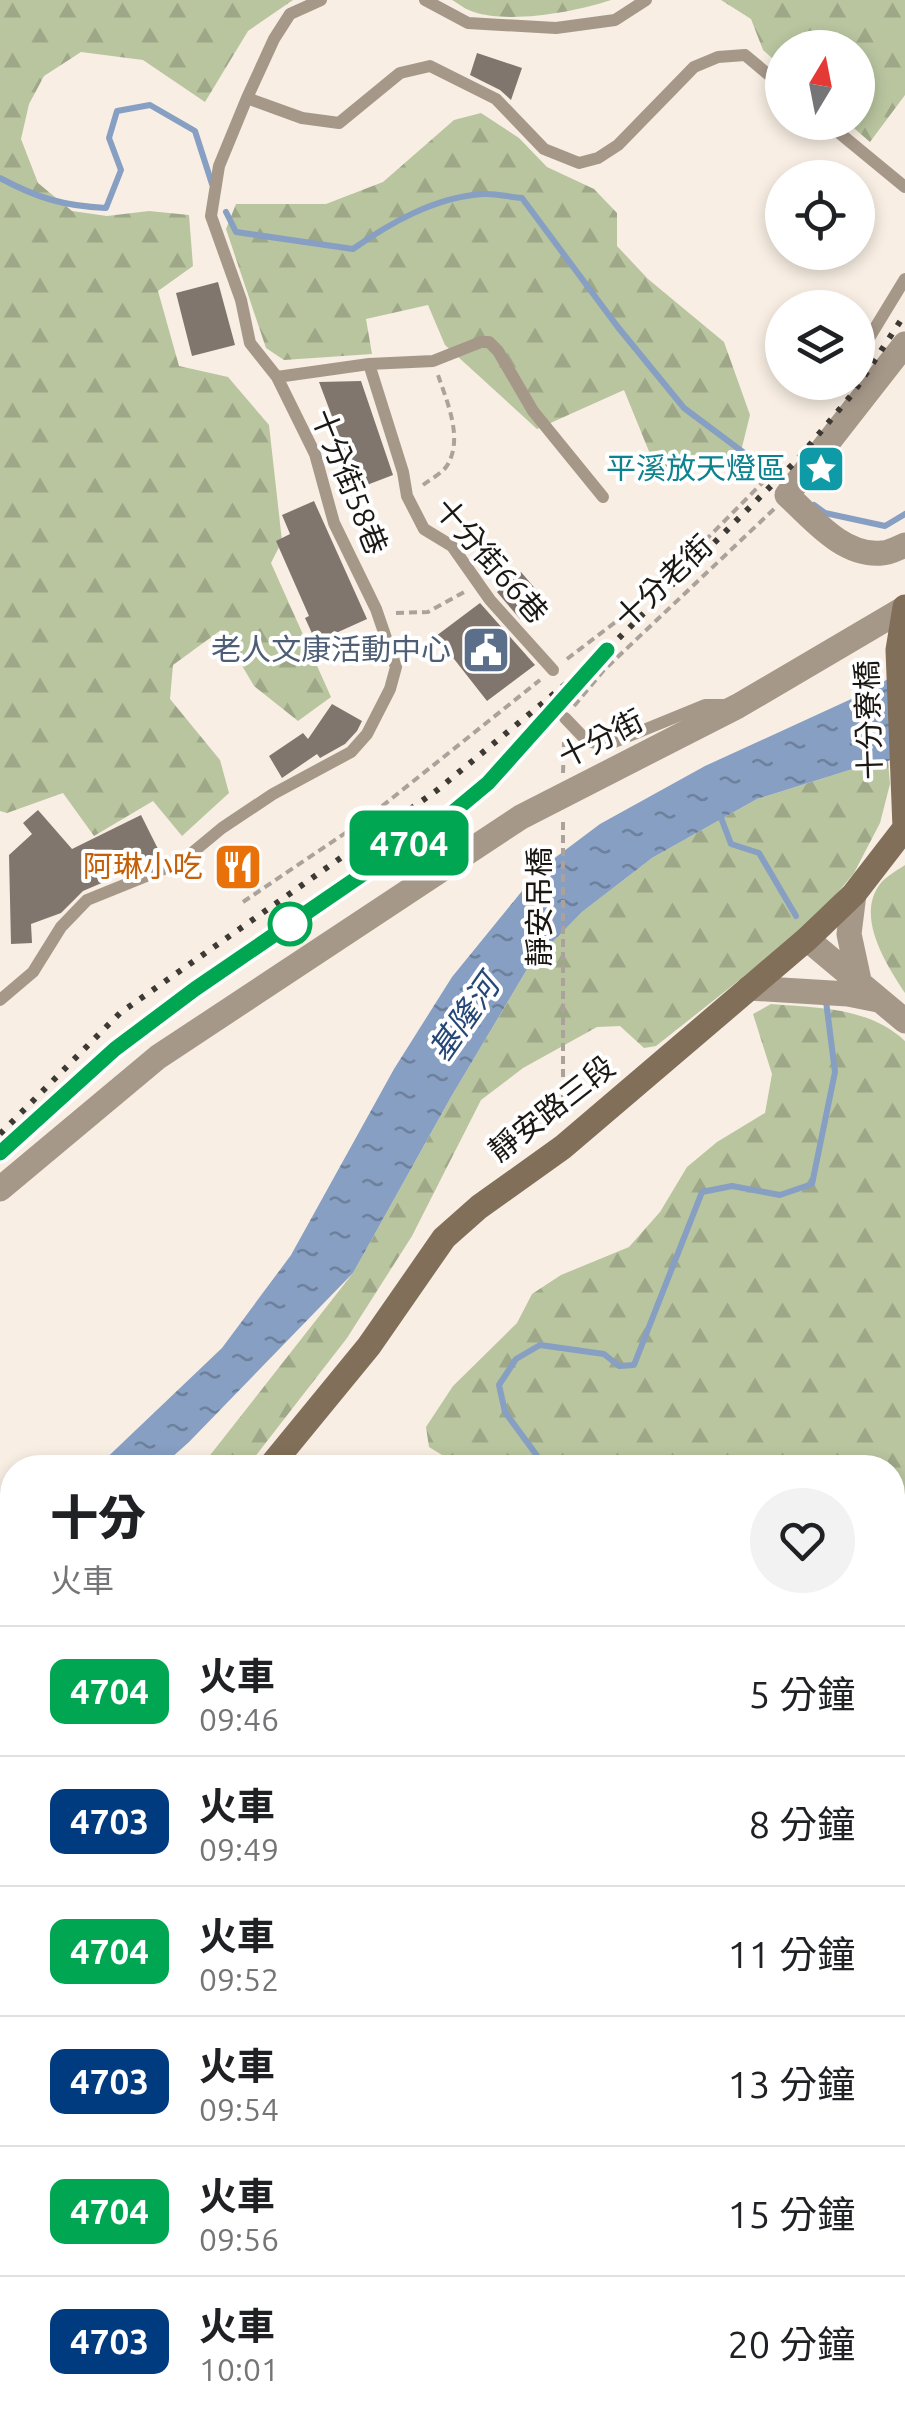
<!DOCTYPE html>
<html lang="zh-TW">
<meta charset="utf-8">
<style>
body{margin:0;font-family:Ubuntu,"Noto Sans TC",sans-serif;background:#f2f2f2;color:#202124;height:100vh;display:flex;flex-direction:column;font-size:38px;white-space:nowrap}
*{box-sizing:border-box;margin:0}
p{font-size:32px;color:#757577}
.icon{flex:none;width:55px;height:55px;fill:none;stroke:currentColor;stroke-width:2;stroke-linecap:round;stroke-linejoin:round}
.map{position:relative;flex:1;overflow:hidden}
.sheet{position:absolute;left:0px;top:1455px;width:905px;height:972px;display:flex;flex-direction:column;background:#fff;border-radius:40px 40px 0 0;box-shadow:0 5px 15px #0003}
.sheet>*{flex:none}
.badge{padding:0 20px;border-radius:15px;font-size:35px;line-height:65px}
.needle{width:65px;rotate:10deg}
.buttons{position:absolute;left:765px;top:30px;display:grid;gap:20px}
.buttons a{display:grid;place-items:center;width:110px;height:110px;border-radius:50%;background:#fff;box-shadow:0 5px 15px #0003;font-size:50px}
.map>.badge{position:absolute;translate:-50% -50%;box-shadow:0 0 0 5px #fff}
.round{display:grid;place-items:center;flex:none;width:105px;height:105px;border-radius:52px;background:#f2f2f2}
.summary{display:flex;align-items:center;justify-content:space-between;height:170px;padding:0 50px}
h1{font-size:48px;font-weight:800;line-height:75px}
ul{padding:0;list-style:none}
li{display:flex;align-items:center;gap:30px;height:130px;padding:0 50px;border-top:2px solid #e0e0e0}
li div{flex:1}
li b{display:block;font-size:38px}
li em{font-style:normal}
li .badge{min-width:110px;font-weight:700;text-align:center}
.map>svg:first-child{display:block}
.forest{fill:url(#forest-firs)}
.water{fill:url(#water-ripples)}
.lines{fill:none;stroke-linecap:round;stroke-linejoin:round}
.stream{stroke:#869fc2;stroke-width:6}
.building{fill:#80766d}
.path{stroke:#aba39b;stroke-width:4;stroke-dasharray:8 5;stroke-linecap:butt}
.lane{stroke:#a69889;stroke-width:12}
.street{stroke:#a69889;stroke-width:25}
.secondary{stroke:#826f59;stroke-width:25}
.rail{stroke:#3d3934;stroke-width:6;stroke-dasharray:5 10;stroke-linecap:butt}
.line-casing{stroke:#fff;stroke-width:22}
.line{stroke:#00a651;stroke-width:15}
.stop-dot{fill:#fff;stroke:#00a651;stroke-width:5}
.labels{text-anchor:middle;stroke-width:8;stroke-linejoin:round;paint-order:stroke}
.culture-label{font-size:30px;fill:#0d838f;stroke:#fff;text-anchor:end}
.street-label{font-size:30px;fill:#1b1814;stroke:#fff}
.service-label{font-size:30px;fill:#4e5e75;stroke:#fff;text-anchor:end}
.food-label{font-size:30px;fill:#c56008;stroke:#fff;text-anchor:end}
.water-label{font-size:32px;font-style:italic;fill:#264878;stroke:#fff}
</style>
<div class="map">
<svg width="905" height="2427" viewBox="0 0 905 2427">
<defs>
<pattern id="forest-firs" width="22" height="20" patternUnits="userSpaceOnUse" patternTransform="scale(2.5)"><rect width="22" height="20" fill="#b9c59f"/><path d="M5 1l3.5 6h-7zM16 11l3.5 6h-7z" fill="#9ea888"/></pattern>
<pattern id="water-ripples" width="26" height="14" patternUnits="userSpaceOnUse" patternTransform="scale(2.5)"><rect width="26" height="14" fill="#869fc2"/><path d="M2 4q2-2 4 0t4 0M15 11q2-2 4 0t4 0" fill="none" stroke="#6d819c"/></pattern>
</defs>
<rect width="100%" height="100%" fill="#f8eee3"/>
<path class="forest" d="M 0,0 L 293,0 L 248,31 L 205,102 L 143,60 L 81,52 L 44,76 L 29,104 L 21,139 L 38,183 L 72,211 L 107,216 L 149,211 L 189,215 L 193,266 L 158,291 L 179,366 L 228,377 L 269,425 L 282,541 L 271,563 L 331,697 L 298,721 L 254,686 L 221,630 L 173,665 L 170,699 L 220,760 L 229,793 L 182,836 L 153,801 L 94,836 L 63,793 L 7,813 L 0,811 Z
M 452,0 L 611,0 C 575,12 510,24 474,12 C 466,10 459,4 452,0 Z
M 721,0 L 905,0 L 905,95 L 870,142 L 848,123 L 858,122 L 858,48 L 782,48 L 782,67 L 763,50 L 751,19 Z
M 481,113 L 519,138 L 547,167 L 594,189 L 617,213 L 617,246 L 648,279 L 724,342 L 750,415 L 737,467 L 657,471 L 624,390 L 537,429 L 445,345 L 428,305 L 366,319 L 372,354 L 284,360 L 266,348 L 226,229 L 236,204 L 326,204 L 383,182 L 454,120 Z
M 888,761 L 890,784 L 880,823 L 854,873 L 814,921 L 656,1046 L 644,1048 L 620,1026 L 597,1027 L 523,1068 L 481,1100 L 412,1236 L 347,1338 L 247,1467 L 200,1468 L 353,1273 L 451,1097 L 529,966 L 582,912 L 652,858 L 757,799 L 875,762 Z
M 905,865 L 905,993 C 887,965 855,917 880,884 C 885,877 898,870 905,865 Z
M 771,1004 C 818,1008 869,1007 905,1041 L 905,2427 L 0,2427 L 0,2327 L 12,2333 L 12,2415 L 892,2415 L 892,1468 L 474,1467 L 460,1466 L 429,1447 L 426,1427 L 453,1386 L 517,1323 L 532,1294 L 561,1275 L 629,1247 L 660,1212 L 687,1167 L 717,1142 L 765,1113 L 772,1074 L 753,1014 Z
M 12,1620 L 12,1833 L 0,1810 L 0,1630 Z
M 0,1874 L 12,1909 L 12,2046 L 0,2050 Z"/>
<path class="water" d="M 905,667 L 905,753 L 888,761 L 875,762 L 757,799 L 652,858 L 582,912 L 529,966 L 451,1097 L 353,1273 L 189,1442 L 161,1467 L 96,1468 L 222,1348 L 291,1255 L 394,1069 L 452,977 L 540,869 L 600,824 L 705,766 L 873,689 Z
M 12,1546 L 12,1578 L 0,1587 L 0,1555 Z"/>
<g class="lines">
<path class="stream" d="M 0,178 C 37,198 64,206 106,208 L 121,170 L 109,138 L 117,111 L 150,105 L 195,131 L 212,184
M 226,212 L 236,232 L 353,249 C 390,223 435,197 483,194 C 495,193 509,197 522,198 L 617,326 L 684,408 L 763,467
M 814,505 L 825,513 L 885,526 L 905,514
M 720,815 L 731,844 L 759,853 L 796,916
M 546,1468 L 505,1412 L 499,1385 L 516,1359 L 540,1345 L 604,1354 L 619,1366 L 634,1365 L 702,1192 L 732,1186 L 780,1195 L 812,1184 L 835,1072 L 826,1001
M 0,2177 L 12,2154
M 0,2193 L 12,2197"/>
</g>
<path class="building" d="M 477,53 L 522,68 L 511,100 L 500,90 L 470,75 Z
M 218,282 L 235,345 L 192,356 L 176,293 Z
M 361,381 L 393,475 L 359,488 L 319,382 Z
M 314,501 L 367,619 L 316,642 L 305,618 L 309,616 L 276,541 L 290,534 L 282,515 Z
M 521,572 L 544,599 L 520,619 L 497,592 Z
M 480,603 L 535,665 L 487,701 L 436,636 Z
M 332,704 L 362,721 L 357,731 L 345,744 L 320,758 L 317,754 L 282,778 L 269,756 L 303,733 L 308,739 Z
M 38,810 L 72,849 L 141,815 L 162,857 L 83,891 L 61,913 L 31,924 L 32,943 L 11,944 L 9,855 L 32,834 L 23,823 Z"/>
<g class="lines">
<path class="path" d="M 423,485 C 431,479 444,472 448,464 C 463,437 447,402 438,375
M 396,613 L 428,612 L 466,591
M 567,659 L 651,595 L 778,467
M 574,706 L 604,670 L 774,509
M 563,773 L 564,742
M 563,822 L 563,1118
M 243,902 L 366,819 L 540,680
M 102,2427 L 103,2415"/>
<path class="lane" d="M 321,0 L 290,14 L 274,39 L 247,98 L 302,118 L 339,123 L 400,73 L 430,66 L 496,99 L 544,149 L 579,163 L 598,158 L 618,145 L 694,67 L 718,57 L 745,55 L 782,86
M 425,0 L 468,23 L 556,28 L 615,20 L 646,0
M 826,122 L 905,187
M 858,356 L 905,279
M 369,364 L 403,472 L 407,496 L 424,529 L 452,546 L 490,600 L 553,670
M 277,377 L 369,364 L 433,361 L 481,342 L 489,342 L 498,351 L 533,411 L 603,497
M 565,718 L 587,741 L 607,745 L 705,705 L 725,705
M 0,1000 L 33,972 L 61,927 L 87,900 L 181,862 L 222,828 L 273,794 L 351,752 L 367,734 L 390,689 L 396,667 L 376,609 L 334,523 L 315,454 L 277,377 L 250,343 L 241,300 L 211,216 L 219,166 L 247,98
M 0,1853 L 12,1879"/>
<path class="street" d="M 905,344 L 787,495 C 812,518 843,557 882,553 C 889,553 898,548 905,545
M 854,894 L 849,934 L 860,985
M 807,939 L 905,1021
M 749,988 L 848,994 L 878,1000
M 0,1189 L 158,1057 L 521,817 L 738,706 L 903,609"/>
<path class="secondary" d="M 269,1468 L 369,1346 L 444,1238 L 479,1207 L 563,1147 L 807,939 L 854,894 L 905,828 L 898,650 L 905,607
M 0,1750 L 12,1741"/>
<path class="rail" d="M 0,1134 L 120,1013 L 436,791 L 607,650 L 797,460 L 854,392 L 905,314
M 0,1153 L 115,1049 L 195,989 L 452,813 L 488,783 L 555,707"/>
</g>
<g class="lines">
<g class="line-casing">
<path id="line" d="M 0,1153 L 115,1049 L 195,989 L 452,813 L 488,783 L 607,650"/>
</g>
<use href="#line" class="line"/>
</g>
<defs>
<g id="sight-square" transform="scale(2.5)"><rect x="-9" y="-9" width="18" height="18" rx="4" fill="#0f9aa8" stroke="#fff"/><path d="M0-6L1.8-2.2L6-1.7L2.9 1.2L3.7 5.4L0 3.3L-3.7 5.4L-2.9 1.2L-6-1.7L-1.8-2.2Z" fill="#fff"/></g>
<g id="civic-square" transform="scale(2.5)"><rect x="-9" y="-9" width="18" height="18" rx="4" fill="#5c6f8a" stroke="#fff"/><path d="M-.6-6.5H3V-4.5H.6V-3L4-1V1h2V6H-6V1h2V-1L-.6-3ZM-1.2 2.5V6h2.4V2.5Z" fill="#fff"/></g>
<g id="restaurant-square" transform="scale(2.5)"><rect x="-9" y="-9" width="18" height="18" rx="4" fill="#e8710a" stroke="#fff"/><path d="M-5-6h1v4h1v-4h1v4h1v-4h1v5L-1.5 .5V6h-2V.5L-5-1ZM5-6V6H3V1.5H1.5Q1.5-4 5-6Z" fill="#fff"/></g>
</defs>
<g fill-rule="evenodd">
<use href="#sight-square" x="821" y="469"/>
<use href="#civic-square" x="486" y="650"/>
<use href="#restaurant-square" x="238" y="867"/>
</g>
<circle class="stop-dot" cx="290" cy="924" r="20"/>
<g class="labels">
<g class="culture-label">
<text x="786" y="479">平溪放天燈區</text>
</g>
<g class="street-label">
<text transform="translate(349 482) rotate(68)" y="10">十分街58巷</text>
<text transform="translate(491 561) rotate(49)" y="10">十分街66巷</text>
<text transform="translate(664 582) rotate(-43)" y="10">十分老街</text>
<text transform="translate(869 720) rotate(-92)" y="10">十分寮橋</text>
<text transform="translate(601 739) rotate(-27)" y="10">十分街</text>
<text transform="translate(540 907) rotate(-90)" y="10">靜安吊橋</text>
<text transform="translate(552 1109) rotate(-38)" y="10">靜安路三段</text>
</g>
<g class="service-label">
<text x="451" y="660">老人文康活動中心</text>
</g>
<g class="food-label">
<text x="203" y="877">阿琳小吃</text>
</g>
<g class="water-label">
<text transform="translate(464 1018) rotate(-55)" y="11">基隆河</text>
</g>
</g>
</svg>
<div class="buttons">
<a><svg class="needle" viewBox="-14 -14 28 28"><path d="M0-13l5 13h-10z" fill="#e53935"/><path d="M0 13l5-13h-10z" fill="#757577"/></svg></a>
<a><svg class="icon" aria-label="locate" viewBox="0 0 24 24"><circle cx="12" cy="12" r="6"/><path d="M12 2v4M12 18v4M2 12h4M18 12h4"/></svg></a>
<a><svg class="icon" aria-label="layers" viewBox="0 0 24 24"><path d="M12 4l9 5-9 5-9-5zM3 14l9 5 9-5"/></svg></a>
</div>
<b class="badge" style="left:409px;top:843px;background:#00a651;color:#fff">4704</b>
<section class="sheet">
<div class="summary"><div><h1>十分</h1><p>火車</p></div><a class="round"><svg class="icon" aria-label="heart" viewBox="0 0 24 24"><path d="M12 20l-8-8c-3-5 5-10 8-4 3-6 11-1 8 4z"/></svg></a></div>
<ul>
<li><span class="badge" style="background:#00a651;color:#fff">4704</span><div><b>火車</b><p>09:46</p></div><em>5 分鐘</em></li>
<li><span class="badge" style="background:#003b80;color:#fff">4703</span><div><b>火車</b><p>09:49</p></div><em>8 分鐘</em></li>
<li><span class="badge" style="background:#00a651;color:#fff">4704</span><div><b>火車</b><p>09:52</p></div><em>11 分鐘</em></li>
<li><span class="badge" style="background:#003b80;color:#fff">4703</span><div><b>火車</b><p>09:54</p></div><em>13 分鐘</em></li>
<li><span class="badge" style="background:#00a651;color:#fff">4704</span><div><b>火車</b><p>09:56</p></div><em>15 分鐘</em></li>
<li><span class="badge" style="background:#003b80;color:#fff">4703</span><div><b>火車</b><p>10:01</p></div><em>20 分鐘</em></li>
</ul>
</section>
</div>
